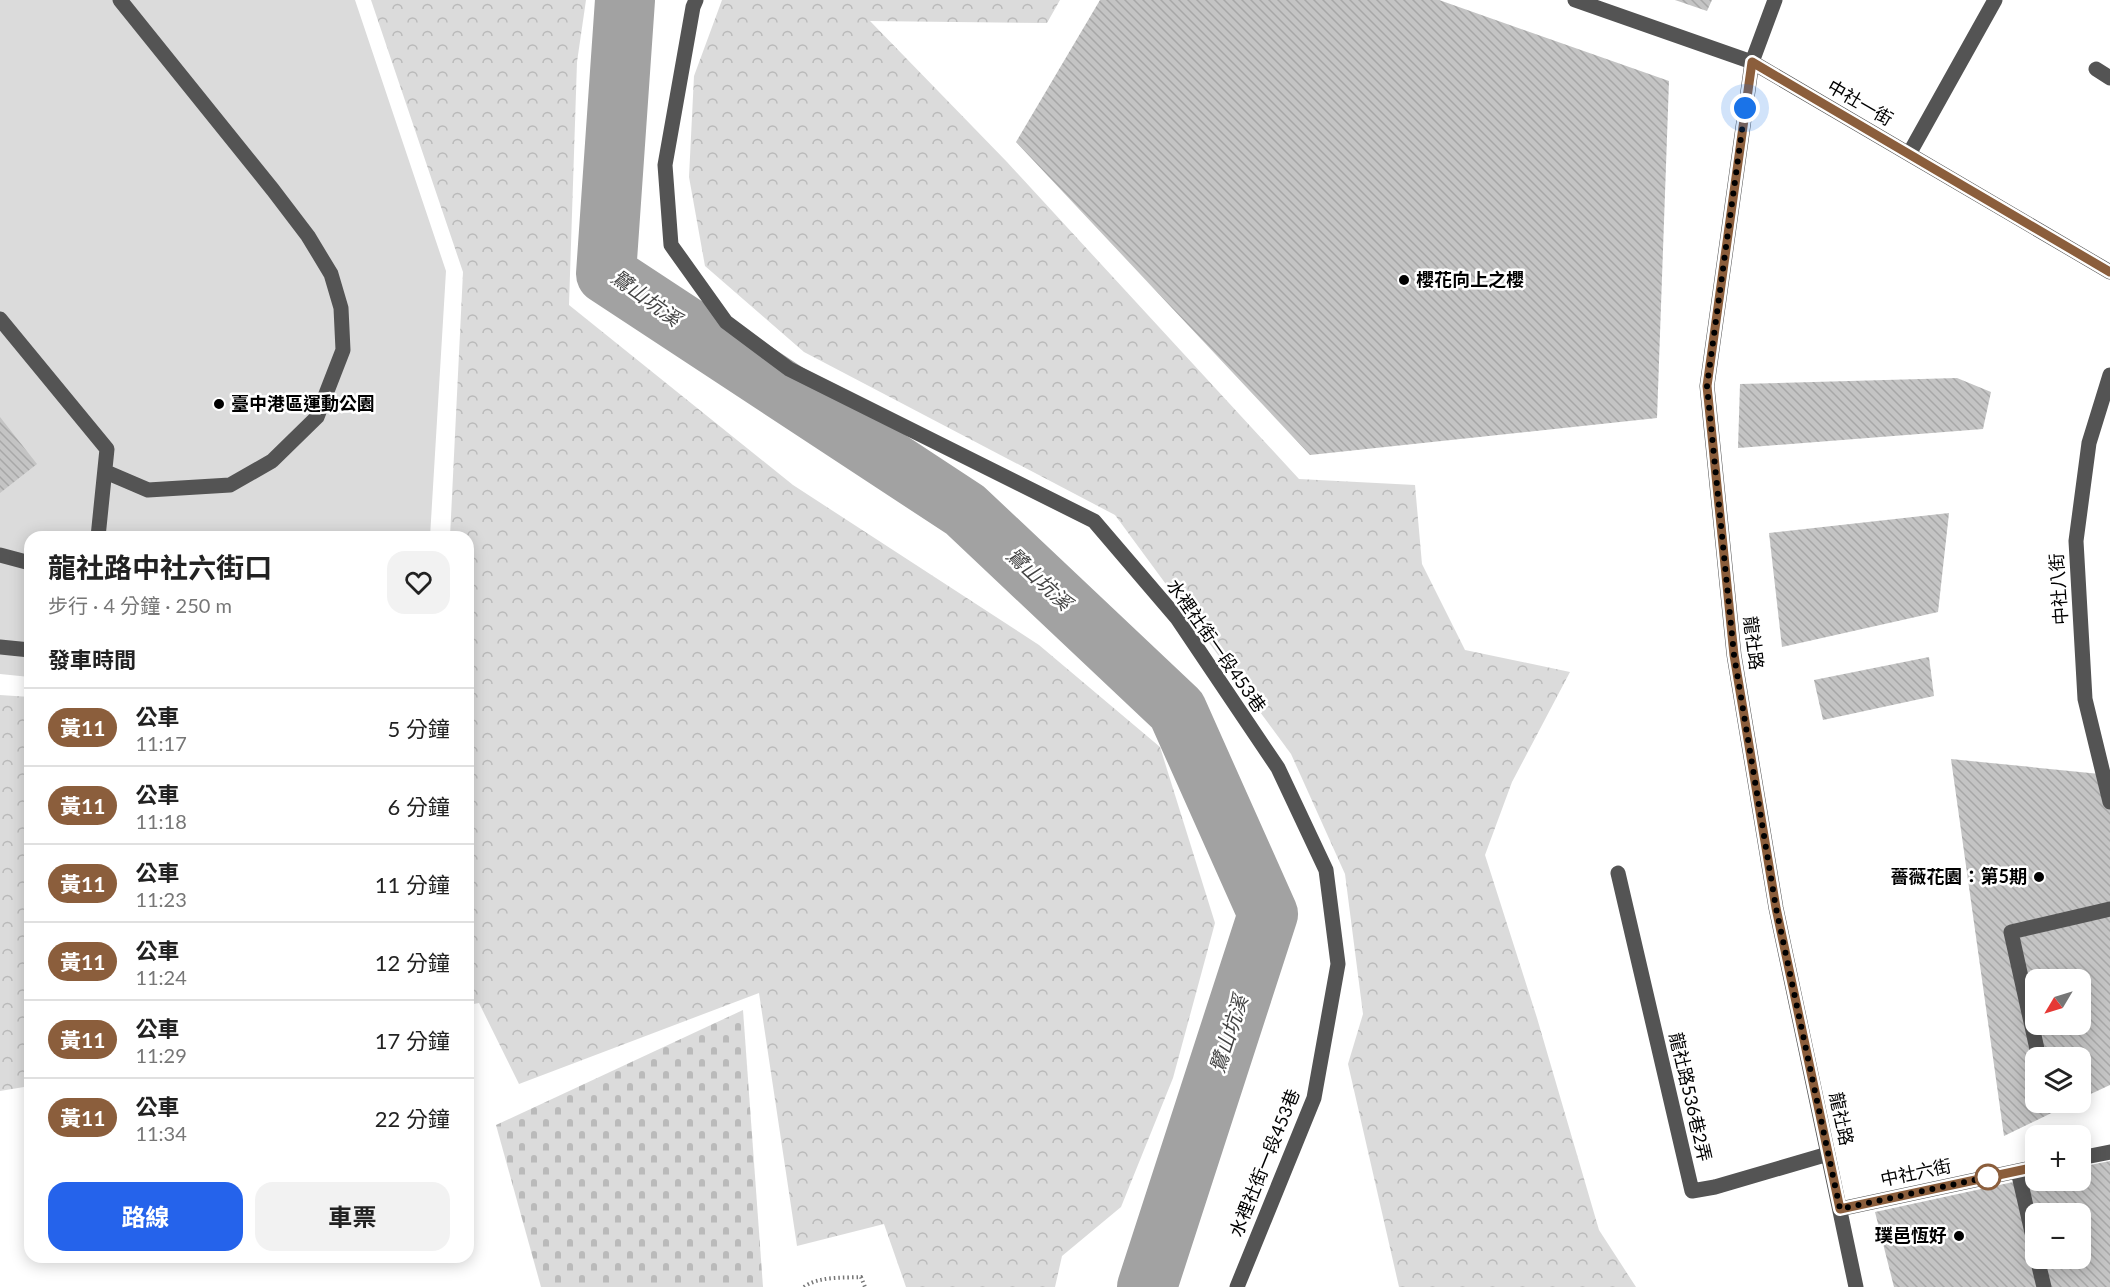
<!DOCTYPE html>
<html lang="zh-TW">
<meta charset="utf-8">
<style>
body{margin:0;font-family:Lato,"Noto Sans TC",sans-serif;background:#f2f2f2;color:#222;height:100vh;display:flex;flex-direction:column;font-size:22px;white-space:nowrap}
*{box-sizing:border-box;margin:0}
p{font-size:20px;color:#767676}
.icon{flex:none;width:33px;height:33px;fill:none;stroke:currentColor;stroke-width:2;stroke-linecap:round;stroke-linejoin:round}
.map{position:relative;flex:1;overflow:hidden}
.sheet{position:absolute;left:24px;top:531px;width:450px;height:732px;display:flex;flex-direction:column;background:#fff;border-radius:18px;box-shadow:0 3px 15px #0003}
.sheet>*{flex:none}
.badge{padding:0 12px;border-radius:20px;font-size:21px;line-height:39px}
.needle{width:39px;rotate:232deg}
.tools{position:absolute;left:2025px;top:969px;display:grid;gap:12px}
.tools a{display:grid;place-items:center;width:66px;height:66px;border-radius:12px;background:#fff;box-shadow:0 3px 15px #0003;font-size:30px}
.you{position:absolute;width:30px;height:30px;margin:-15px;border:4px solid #fff;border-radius:50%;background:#1a73e8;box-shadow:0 0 0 9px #1a73e833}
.map>.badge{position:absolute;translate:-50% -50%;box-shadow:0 0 0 3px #fff}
h2{padding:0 24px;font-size:22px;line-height:54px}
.round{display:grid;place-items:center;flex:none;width:63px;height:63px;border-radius:18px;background:#f2f2f2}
.summary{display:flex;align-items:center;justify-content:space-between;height:102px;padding:0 24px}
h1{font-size:28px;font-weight:700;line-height:45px}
.primary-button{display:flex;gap:12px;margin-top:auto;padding:12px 24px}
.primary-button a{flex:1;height:69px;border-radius:18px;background:#2563eb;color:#fff;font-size:24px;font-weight:700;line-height:69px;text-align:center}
.primary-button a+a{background:#f2f2f2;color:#222}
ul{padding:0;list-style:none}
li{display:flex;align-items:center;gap:18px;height:78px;padding:0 24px;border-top:2px solid #e0e0e0}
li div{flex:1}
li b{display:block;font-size:22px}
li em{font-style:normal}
li .badge{min-width:66px;font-weight:700;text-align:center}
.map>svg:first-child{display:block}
.green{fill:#dbdbdb}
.forest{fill:url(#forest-crowns)}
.cemetery{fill:url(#cemetery-stones)}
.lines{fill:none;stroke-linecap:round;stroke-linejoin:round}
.river{stroke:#a2a2a2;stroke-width:60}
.building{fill:url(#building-back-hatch);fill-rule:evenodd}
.path{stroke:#767676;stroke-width:4;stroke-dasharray:1.5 3;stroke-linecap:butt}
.minor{stroke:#545454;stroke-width:15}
.line-casing{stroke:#fff;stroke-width:14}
.line{stroke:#8b5e3c;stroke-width:9}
.walk{stroke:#000;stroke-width:6;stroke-dasharray:0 10.8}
.poi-dot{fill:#000;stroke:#fff;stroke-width:2}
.stop-dot{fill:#fff;stroke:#8b5e3c;stroke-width:3}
.labels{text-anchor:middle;stroke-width:5;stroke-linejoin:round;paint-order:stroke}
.street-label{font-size:18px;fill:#000;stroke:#fff}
.poi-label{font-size:18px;font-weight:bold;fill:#000;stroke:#fff;text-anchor:start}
.water-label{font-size:20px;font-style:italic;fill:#434343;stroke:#fff}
</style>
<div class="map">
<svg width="2110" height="1287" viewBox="0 0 2110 1287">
<defs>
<pattern id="forest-crowns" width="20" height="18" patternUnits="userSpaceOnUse" patternTransform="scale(1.5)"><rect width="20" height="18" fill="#dbdbdb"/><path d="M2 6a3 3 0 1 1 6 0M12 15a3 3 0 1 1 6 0" fill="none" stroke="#bababa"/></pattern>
<pattern id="cemetery-stones" width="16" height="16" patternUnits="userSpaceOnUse" patternTransform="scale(1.5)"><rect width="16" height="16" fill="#dbdbdb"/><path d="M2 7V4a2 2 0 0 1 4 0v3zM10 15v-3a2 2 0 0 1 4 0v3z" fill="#bababa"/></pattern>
<pattern id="building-back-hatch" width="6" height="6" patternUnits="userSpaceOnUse" patternTransform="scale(1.5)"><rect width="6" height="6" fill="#c4c4c4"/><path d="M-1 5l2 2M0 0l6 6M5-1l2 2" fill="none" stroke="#a7a7a7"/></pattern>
</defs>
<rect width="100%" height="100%" fill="#fff"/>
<path class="green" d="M 0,0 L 355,0 L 446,271 L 430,537 L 30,537 L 30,677 L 0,674 Z"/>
<path class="forest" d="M 371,0 L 586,0 L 577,62 L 569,305 L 793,485 L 1039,645 L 1160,747 L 1215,923 L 1173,1078 L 1121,1207 L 1062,1256 L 1055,1287 L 906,1287 L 884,1224 L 797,1246 L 759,993 L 519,1084 L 479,1003 L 468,1005 L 468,537 L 450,537 L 463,272 Z
M 722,0 L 1060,0 L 1047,23 L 870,21 L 1007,162 L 1299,479 L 1415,485 L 1422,564 L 1465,650 L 1570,672 L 1512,782 L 1485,855 L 1537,1018 L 1599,1230 L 1636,1287 L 1399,1287 L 1348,1064 L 1363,1014 L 1345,874 L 1291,754 L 1115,515 L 804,352 L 705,266 L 689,177 L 694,76 Z
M 0,695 L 30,697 L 30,1086 L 0,1091 Z"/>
<path class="cemetery" d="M 743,1010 L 763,1287 L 541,1287 L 496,1125 Z"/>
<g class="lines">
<path class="river" d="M 625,0 L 606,274 L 965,510 L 1177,710 L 1268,914 L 1147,1287"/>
</g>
<path class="building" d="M 1100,0 L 1439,0 L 1669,81 L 1657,418 L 1310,455 L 1016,142 Z
M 1675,0 L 1712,0 L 1707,11 Z
M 1957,378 L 1991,392 L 1983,429 L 1738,448 L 1740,384 Z
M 0,417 L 37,464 L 0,493 Z
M 1949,513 L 1938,612 L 1782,647 L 1769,533 Z
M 1929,657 L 1934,696 L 1823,720 L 1814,680 Z
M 1951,759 L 2110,775 L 2110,1085 L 2080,1099 L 2080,1058 L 2036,1058 L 2036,1102 L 2074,1102 L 2004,1136 ZM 2036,980 L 2080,980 L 2080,1024 L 2036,1024 Z
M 2110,1161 L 2110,1287 L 1894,1287 L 1875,1212 L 2036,1177 L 2036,1180 L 2080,1180 L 2080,1167 ZM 2036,1214 L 2080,1214 L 2080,1258 L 2036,1258 Z"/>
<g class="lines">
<path class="path" d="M 804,1287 C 818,1276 844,1278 861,1277 L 865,1287"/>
<path class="minor" d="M 696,0 L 693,7 L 665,165 L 671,245 L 726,322 L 789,369 L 1094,521 L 1177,618 L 1278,768 L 1326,870 L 1338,964 L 1314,1098 L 1237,1287
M 1575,0 L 1752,62 L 2110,272
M 1775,0 L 1752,62 L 1707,386 L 1734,655 L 1776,908 L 1856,1287
M 2096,69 L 2110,78
M 1909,154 L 1995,0
M 0,319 L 107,449 L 98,537
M 2110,375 L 2089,443 L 2076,541 L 2085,699 L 2110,802
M 106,472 L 148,490 L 230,485 L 272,461 L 317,417 L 343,350 L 341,308 L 331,274 L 308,236 L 273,190 L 120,0
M 0,555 L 30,563
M 0,647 L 30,650
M 1618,873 L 1692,1191 L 1715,1187 L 1828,1154
M 2039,1058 L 2011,932 L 2110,909
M 2080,1158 L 2110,1152
M 2018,1171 L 2036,1250
M 1840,1209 L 2036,1167
M 2037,1258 L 2044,1287"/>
</g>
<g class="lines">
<g class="line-casing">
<path id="line" d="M 2036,1167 L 1840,1209 L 1776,908 L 1734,655 L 1707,386 L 1752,62 L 2110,272"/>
</g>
<use href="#line" class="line"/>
<path class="walk" d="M 1745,108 L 1707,386 L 1734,655 L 1776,908 L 1840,1209 L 1988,1177"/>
</g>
<g class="poi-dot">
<circle cx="1404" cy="280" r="6"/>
<circle cx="219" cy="404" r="6"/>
<circle cx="2039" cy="877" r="6"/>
<circle cx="1959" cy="1236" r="6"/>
</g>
<circle class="stop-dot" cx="1988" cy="1177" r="12"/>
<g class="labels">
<g class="street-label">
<text transform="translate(1860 103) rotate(30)" y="6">中社一街</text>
<text transform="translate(2059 589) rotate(-94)" y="6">中社八街</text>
<text transform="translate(1753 643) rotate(83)" y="6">龍社路</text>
<text transform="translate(1216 646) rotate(55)" y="6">水裡社街一段453巷</text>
<text transform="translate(1690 1097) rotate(77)" y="6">龍社路536巷2弄</text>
<text transform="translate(1841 1119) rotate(78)" y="6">龍社路</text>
<text transform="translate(1265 1163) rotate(-68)" y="6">水裡社街一段453巷</text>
<text transform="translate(1916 1173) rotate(-12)" y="6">中社六街</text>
</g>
<g class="poi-label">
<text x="1416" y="286">櫻花向上之櫻</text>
<text x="231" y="410">臺中港區運動公園</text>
<text x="2027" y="883" text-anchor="end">薔薇花園：第5期</text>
<text x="1947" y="1242" text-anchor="end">璞邑恆好</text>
</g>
<g class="water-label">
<text transform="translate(646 298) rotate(36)" y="7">鷺山坑溪</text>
<text transform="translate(1039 579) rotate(43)" y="7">鷺山坑溪</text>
<text transform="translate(1229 1034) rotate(-72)" y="7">鷺山坑溪</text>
</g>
</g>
</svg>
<div class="tools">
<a><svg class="needle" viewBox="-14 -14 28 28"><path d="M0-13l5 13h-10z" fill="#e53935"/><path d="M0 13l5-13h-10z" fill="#767676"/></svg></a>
<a><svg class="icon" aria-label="layers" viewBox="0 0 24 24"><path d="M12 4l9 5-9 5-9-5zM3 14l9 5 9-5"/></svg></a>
<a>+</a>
<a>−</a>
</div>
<div class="you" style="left:1745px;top:108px"></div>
<section class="sheet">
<div class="summary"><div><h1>龍社路中社六街口</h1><p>步行 · 4 分鐘 · 250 m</p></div><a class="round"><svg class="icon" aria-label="heart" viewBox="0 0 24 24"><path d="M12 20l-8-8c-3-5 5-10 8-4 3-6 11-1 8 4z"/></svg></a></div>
<h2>發車時間</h2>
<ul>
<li><span class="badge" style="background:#8b5e3c;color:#fff">黃11</span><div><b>公車</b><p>11:17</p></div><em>5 分鐘</em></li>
<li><span class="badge" style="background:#8b5e3c;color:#fff">黃11</span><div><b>公車</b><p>11:18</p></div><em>6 分鐘</em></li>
<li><span class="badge" style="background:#8b5e3c;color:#fff">黃11</span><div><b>公車</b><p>11:23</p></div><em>11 分鐘</em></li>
<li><span class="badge" style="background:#8b5e3c;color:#fff">黃11</span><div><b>公車</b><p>11:24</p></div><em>12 分鐘</em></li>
<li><span class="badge" style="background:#8b5e3c;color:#fff">黃11</span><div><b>公車</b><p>11:29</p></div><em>17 分鐘</em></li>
<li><span class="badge" style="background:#8b5e3c;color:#fff">黃11</span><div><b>公車</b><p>11:34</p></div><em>22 分鐘</em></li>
</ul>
<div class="primary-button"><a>路線</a><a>車票</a></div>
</section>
</div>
